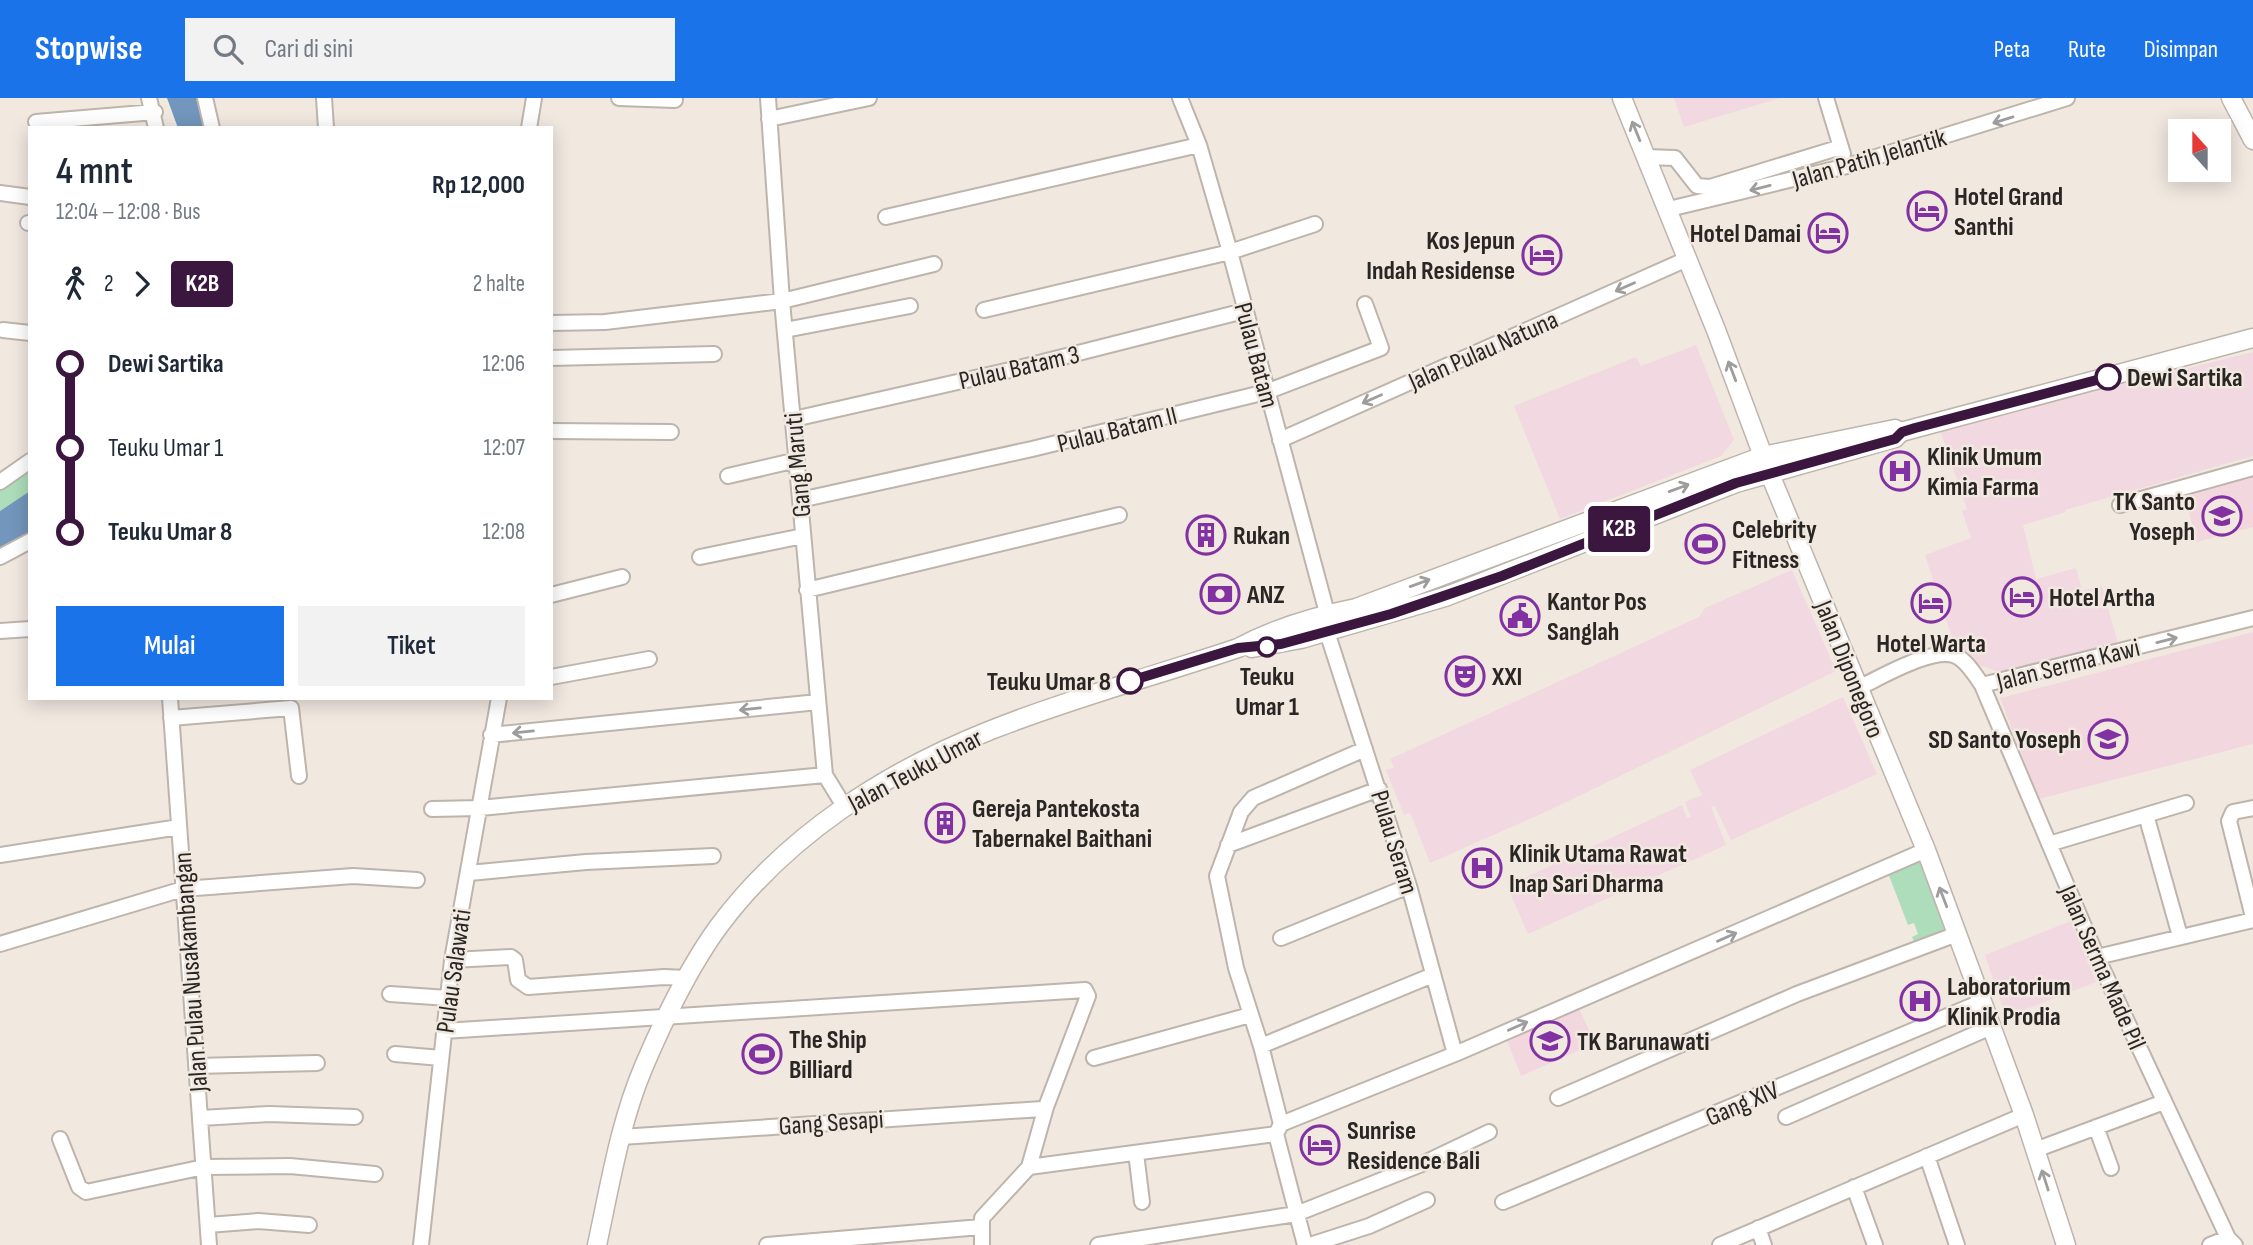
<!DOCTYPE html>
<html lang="id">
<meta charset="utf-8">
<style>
body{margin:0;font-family:"Sofia Sans Condensed",sans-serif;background:#f2f2f3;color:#1f2937;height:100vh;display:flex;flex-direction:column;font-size:26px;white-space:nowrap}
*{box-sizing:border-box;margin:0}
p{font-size:23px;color:#747a83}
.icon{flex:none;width:38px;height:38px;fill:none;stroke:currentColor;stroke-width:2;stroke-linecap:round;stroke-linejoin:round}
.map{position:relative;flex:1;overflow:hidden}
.sheet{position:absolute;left:28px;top:28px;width:525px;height:574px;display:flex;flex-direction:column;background:#fff;border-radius:0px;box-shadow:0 4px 18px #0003}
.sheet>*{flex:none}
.badge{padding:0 14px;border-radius:5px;font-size:24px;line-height:46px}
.needle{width:46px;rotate:339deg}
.controls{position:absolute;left:2168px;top:21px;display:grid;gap:14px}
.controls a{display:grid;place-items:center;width:63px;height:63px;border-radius:0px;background:#fff;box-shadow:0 4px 18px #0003;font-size:35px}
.map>.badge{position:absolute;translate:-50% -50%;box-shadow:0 0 0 4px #fff}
.legs{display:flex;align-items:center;gap:10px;height:77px;padding:0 28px;font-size:23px}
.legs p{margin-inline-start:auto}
.head{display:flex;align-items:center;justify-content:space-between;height:119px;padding:0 28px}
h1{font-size:38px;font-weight:600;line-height:52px}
.action{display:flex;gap:14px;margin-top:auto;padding:14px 28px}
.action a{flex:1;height:80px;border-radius:0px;background:#1a73e8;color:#fff;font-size:28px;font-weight:600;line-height:80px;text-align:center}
.action a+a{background:#f2f2f3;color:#1f2937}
ul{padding:0 28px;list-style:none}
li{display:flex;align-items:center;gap:24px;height:84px;font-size:26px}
li i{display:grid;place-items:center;width:10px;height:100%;margin:0 9px;background:currentColor}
li i::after{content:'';width:18px;height:18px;margin:-9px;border:5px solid;border-radius:50%;background:#fff}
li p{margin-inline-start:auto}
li:first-child i{background:linear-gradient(#0000 50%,currentColor 0)}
li:last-child i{background:linear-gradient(currentColor 50%,#0000 0)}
header{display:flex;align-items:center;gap:42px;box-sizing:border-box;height:98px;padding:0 35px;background:#1a73e8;color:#fff}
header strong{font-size:33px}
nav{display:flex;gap:38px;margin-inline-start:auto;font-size:24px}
.search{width:490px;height:63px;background:#f2f2f3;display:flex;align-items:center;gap:18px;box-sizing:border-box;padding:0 24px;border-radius:0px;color:#747a83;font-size:26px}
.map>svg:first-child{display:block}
.commercial{fill:#f1d8e1}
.education{fill:#f2d8de}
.green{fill:#adddba}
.water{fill:#7296bc}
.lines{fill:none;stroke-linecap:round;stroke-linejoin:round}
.minor-casing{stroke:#bdb4ac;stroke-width:18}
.major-casing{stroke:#bdb4ac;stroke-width:21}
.minor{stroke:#fff;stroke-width:14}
.major{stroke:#fff;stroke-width:18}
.oneway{stroke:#9f9d9c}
.line-1-casing{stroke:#fff;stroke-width:16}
.line-1{stroke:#3b163f;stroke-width:10}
.stop-1-dot{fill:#fff;stroke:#3b163f;stroke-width:3.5}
.labels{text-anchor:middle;stroke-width:5;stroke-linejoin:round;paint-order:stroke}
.street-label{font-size:26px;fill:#292623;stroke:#f1e8e0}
.poi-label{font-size:26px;font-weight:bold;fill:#292623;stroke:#f1e8e0;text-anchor:start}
.stop-label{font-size:26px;font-weight:bold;fill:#292623;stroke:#f1e8e0;text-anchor:start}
</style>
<header>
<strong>Stopwise</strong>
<div class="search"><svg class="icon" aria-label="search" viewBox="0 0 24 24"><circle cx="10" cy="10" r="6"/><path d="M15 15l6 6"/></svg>Cari di sini</div>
<nav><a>Peta</a><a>Rute</a><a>Disimpan</a></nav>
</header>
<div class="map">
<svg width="2253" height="1147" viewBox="0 0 2253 1147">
<rect width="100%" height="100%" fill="#f1e8e0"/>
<path class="commercial" d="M 1674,0 L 1780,0 L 1684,29 Z
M 1696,247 L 1734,342 L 1721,358 L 1560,421 L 1514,308 L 1636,259 L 1641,268 Z
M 2253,254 L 2253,358 L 2065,412 L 2066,414 L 2023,427 L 2036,481 L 2076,470 L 2082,493 L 2102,488 L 2118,546 L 1999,574 L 1979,567 L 1960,549 L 1955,549 L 1925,457 L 1971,440 L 1962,413 L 1967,411 L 1940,332 Z
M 1792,472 L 1836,573 L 1550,712 L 1430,765 L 1410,714 L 1404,717 L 1386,672 L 1394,669 L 1390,661 L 1699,519 L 1705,510 Z
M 1843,599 L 1877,676 L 1731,742 L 1715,708 L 1711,709 L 1726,747 L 1528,836 L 1507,788 L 1682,707 L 1687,720 L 1691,719 L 1685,704 L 1702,697 L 1690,672 Z
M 2071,823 L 2096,884 L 2006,919 L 1985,857 Z"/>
<path class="education" d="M 2253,375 L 2253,429 L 2197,444 L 2183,394 Z
M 2253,534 L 2253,646 L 2039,701 L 2000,600 Z
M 1578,908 L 1595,945 L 1521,978 L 1506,940 Z"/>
<path class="green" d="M 30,366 L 30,393 L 0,413 L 0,387 Z
M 1926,760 L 1959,842 L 1920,856 L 1912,839 L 1918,836 L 1914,825 L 1908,827 L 1888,775 Z"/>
<path class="water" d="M 167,0 L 200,0 L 207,30 L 178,30 Z
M 30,393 L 30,434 L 0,451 L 0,413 Z"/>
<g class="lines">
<g class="minor-casing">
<path id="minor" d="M 149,0 L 156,30
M 205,0 L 212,30
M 324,0 L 326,30
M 619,0 L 675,2
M 768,0 L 782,203 L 825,677 L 844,708
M 1180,0 L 1199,47 L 1230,154 L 1327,515
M 1826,0 L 1843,56
M 769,21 L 869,0
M 36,24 L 155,14
M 529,30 L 534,0
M 1646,59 L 1675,60 L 1697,88 L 1710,89 L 1841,49
M 0,95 L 30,99
M 1669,111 L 1847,68 L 2067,0
M 886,119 L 1199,47
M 28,125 L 30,125
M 984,212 L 1230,154 L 1315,126
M 551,225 L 605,224 L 782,203 L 934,166
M 3,232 L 30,235
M 785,232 L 910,208
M 551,260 L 714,256
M 794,321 L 1019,270 L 1244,213
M 551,333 L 671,334
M 1280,342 L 1687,161
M 728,378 L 797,362
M 0,384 L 30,363
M 800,402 L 1032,351 L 1266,294 L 1381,250 L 1365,206
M 2120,407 L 2253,370
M 0,459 L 30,443
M 700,459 L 803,438
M 807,492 L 1119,417
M 551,497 L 622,479
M 0,533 L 30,531
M 1327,534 L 1409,788 L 1455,956
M 551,579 L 649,561
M 1982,587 L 2253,520
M 1858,590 C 1880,580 1933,548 1956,558 C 1967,563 1975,577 1982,587 L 2097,859 L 2228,1140 L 2235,1147
M 170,600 L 209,1147
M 171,620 L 291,610 L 299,678
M 491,637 L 818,604
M 2253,710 L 2233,714 L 2229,723 L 2253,819
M 432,711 L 480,710 L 825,677
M 2146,717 L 2180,838
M 2049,746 L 2186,705
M 1228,747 L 1379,691
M 0,757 L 179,729
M 469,775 L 586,764 L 713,758
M 1281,840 L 1409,788
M 0,846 L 183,791 L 353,778 L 417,782
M 2097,859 L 2253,822
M 452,862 L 511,859 L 515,862 L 518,882 L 528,889 L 664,879 L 687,880
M 390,896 L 448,900
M 444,933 L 1085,892 L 1088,898 L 1046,1009 L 1029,1069
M 1261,948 L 1433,877
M 395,956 L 441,960
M 1094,960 L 1250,917
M 196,968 L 317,965
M 1558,1000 L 1797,896 L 1957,836
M 1786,1019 L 1991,929
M 201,1020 L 269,1016 L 355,1019
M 1281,1026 L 1261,948 L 1236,870 L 1217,778 L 1241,714 L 1253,700 L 1365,651
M 2096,1029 L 2111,1070
M 621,1039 L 1042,1011
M 60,1041 L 79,1089 L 86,1094 L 204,1069 L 290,1068 L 375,1076
M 2035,1052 L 2164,1004
M 1136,1055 L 1142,1104
M 1927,1058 L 1957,1147
M 1029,1069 L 1276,1036
M 1854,1089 L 1875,1147
M 1503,1104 L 1981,904
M 208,1127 L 258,1123 L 309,1127
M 1758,1130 L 1764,1147
M 421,1147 L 452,862 L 499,600
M 767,1147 L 981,1129
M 982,1147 L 982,1120 L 1029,1069
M 1098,1147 L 1296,1116 L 1422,1066 L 1489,1034
M 1305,1147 L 1276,1036 L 1281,1026 L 1455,956 L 1926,752
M 1310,1147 L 1369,1128 L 1427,1102
M 1720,1147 L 2024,1017
M 2210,1147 L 2228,1140"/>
</g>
<g class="major-casing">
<path id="major" d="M 1622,0 L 1716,232 L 1769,374 L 1926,752 L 2024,1017 L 2066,1147
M 2231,0 L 2253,42
M 1252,550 L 1301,541 L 1445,499 L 1736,385 L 1895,340 L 1901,334 L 2253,240
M 597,1147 C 610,1087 620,1024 644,968 C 664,921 689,869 719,828 C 787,737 887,673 991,632 C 1072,600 1155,578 1238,550 C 1273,531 1316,518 1356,510 L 1763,358 L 1895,331 L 1901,334"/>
</g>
<use href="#minor" class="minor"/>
<use href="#major" class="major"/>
</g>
<defs><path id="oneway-shaft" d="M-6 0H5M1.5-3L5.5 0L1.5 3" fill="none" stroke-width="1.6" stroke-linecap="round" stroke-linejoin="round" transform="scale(1.75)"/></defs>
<g class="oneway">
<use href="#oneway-shaft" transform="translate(2003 22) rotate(163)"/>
<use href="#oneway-shaft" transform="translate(1636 33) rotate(-112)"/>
<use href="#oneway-shaft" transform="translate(1760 90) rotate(166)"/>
<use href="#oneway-shaft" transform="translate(1625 189) rotate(156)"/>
<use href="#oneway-shaft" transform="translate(1732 273) rotate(-111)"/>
<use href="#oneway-shaft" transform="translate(1372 301) rotate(156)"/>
<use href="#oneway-shaft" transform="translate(1679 390) rotate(-20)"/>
<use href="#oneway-shaft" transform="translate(1420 485) rotate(-20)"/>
<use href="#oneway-shaft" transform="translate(2167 542) rotate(-14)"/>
<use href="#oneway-shaft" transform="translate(750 611) rotate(174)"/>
<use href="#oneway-shaft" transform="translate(523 634) rotate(174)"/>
<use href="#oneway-shaft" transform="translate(1943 799) rotate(-111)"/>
<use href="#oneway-shaft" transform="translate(1727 839) rotate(-24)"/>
<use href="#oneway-shaft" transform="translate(1518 928) rotate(-24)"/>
<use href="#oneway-shaft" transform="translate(2045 1082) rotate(-108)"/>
</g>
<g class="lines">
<g class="line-1-casing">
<path id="line-1" d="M 1130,583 L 1238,550 L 1281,546 L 1391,516 L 1502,478 L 1736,385 L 1895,341 L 1902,334 L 1915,330 L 2108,279"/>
</g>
<use href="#line-1" class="line-1"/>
</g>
<defs>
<g id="hotel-ring" transform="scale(2.0125)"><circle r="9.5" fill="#f1e8e0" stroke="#8131a1" stroke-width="1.5"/><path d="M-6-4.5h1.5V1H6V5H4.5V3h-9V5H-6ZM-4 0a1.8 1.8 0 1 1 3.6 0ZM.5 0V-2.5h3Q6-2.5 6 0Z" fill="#8131a1"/></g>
<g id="hospital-ring" transform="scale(2.0125)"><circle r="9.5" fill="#f1e8e0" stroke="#8131a1" stroke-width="1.5"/><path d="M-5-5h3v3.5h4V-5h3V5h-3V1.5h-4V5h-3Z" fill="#8131a1"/></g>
<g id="school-ring" transform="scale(2.0125)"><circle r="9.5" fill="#f1e8e0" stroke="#8131a1" stroke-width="1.5"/><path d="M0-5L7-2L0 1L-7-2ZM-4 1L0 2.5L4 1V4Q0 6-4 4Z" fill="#8131a1"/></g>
<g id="building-ring" transform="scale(2.0125)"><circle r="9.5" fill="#f1e8e0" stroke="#8131a1" stroke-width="1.5"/><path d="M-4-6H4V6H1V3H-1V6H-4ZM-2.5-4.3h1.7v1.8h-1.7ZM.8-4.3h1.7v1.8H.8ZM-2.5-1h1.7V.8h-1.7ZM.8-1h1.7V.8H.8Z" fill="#8131a1"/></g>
<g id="stadium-ring" transform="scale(2.0125)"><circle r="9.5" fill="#f1e8e0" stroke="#8131a1" stroke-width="1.5"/><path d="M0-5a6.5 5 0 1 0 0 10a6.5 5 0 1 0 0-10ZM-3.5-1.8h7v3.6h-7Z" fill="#8131a1"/></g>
<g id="bank-ring" transform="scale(2.0125)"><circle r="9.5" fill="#f1e8e0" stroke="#8131a1" stroke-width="1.5"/><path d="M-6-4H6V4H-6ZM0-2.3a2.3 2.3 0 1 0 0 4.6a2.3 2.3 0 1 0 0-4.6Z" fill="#8131a1"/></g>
<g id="civic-ring" transform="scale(2.0125)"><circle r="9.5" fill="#f1e8e0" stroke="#8131a1" stroke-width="1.5"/><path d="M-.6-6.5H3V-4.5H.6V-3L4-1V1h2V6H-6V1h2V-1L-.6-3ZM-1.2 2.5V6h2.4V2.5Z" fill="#8131a1"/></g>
<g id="theatre-ring" transform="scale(2.0125)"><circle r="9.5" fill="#f1e8e0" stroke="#8131a1" stroke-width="1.5"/><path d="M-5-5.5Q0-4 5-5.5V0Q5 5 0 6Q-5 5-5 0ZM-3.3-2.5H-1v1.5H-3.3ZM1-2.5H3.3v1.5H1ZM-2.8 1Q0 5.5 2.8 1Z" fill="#8131a1"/></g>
</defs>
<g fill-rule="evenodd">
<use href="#hotel-ring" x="1927" y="113"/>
<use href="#hotel-ring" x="1828" y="135"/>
<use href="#hotel-ring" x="1542" y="157"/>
<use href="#hospital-ring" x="1900" y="373"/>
<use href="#school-ring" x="2222" y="418"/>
<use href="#building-ring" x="1206" y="437"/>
<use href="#stadium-ring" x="1705" y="446"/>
<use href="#bank-ring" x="1220" y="496"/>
<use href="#hotel-ring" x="2022" y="499"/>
<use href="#hotel-ring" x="1931" y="505"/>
<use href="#civic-ring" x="1520" y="518"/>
<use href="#theatre-ring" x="1465" y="578"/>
<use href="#school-ring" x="2108" y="641"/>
<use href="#building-ring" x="945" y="725"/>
<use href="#hospital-ring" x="1482" y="770"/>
<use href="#hospital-ring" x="1920" y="903"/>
<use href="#school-ring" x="1550" y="943"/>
<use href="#stadium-ring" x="762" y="956"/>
<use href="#hotel-ring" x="1320" y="1047"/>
</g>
<g class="stop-1-dot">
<circle cx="2108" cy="279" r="12"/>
<circle cx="1267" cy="549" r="9"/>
<circle cx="1130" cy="583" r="12"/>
</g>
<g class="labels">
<g class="street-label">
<text transform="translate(1869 60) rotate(-16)" y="9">Jalan Patih Jelantik</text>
<text transform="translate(1483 252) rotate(-24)" y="9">Jalan Pulau Natuna</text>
<text transform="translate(1257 257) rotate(75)" y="9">Pulau Batam</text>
<text transform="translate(1019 269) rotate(-13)" y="9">Pulau Batam 3</text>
<text transform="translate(1117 331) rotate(-14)" y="9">Pulau Batam II</text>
<text transform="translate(797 367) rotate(-95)" y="9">Gang Maruti</text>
<text transform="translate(2068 566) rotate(-14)" y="9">Jalan Serma Kawi</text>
<text transform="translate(1850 571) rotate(68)" y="9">Jalan Diponegoro</text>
<text transform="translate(915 672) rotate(-28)" y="9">Jalan Teuku Umar</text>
<text transform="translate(1395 744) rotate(73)" y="9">Pulau Seram</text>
<text transform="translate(2103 869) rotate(66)" y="9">Jalan Serma Made Pil</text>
<text transform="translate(453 873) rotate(-82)" y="9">Pulau Salawati</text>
<text transform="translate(190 874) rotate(-94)" y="9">Jalan Pulau Nusakambangan</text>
<text transform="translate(1742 1005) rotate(-23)" y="9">Gang XIV</text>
<text transform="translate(831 1024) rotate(-4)" y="9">Gang Sesapi</text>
</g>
<g class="poi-label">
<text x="1954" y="107">Hotel Grand<tspan x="1954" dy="30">Santhi</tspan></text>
<text x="1801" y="144" text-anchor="end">Hotel Damai</text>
<text x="1515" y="151" text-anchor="end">Kos Jepun<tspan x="1515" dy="30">Indah Residense</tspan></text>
<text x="1927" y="367">Klinik Umum<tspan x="1927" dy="30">Kimia Farma</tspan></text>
<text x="2195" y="412" text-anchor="end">TK Santo<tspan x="2195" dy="30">Yoseph</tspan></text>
<text x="1732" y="440">Celebrity<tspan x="1732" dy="30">Fitness</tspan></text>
<text x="1233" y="446">Rukan</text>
<text x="1247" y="505">ANZ</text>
<text x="2049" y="508">Hotel Artha</text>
<text x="1547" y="512">Kantor Pos<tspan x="1547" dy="30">Sanglah</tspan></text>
<text x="1931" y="554" text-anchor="middle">Hotel Warta</text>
<text x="1492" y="587">XXI</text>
<text x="2081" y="650" text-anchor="end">SD Santo Yoseph</text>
<text x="972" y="719">Gereja Pantekosta<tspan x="972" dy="30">Tabernakel Baithani</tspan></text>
<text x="1509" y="764">Klinik Utama Rawat<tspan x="1509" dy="30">Inap Sari Dharma</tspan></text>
<text x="1947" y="897">Laboratorium<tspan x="1947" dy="30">Klinik Prodia</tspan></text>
<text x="789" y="950">The Ship<tspan x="789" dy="30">Billiard</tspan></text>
<text x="1577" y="952">TK Barunawati</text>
<text x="1347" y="1041">Sunrise<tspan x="1347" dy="30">Residence Bali</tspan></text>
</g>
<g class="stop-label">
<text x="2127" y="288">Dewi Sartika</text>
<text x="1267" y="587" text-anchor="middle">Teuku<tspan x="1267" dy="30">Umar 1</tspan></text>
<text x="1111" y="592" text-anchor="end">Teuku Umar 8</text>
</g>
</g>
</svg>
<div class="controls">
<a><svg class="needle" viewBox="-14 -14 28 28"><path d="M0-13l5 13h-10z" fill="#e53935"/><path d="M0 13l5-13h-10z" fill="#747a83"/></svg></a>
</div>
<b class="badge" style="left:1619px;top:431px;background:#3b163f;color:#fff">K2B</b>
<section class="sheet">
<div class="head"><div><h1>4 mnt</h1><p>12:04 – 12:08 · Bus</p></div><b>Rp 12,000</b></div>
<div class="legs"><svg class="icon" aria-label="walk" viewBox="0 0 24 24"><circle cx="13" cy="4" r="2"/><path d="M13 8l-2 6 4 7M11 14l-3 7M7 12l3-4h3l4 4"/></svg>2<svg class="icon" aria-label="forward" viewBox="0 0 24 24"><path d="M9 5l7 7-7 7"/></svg><b class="badge" style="background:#3b163f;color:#fff">K2B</b><p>2 halte</p></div>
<ul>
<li><i style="color:#3b163f"></i><b>Dewi Sartika</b><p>12:06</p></li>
<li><i style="color:#3b163f"></i><span>Teuku Umar 1</span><p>12:07</p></li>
<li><i style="color:#3b163f"></i><b>Teuku Umar 8</b><p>12:08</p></li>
</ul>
<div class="action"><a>Mulai</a><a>Tiket</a></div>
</section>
</div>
